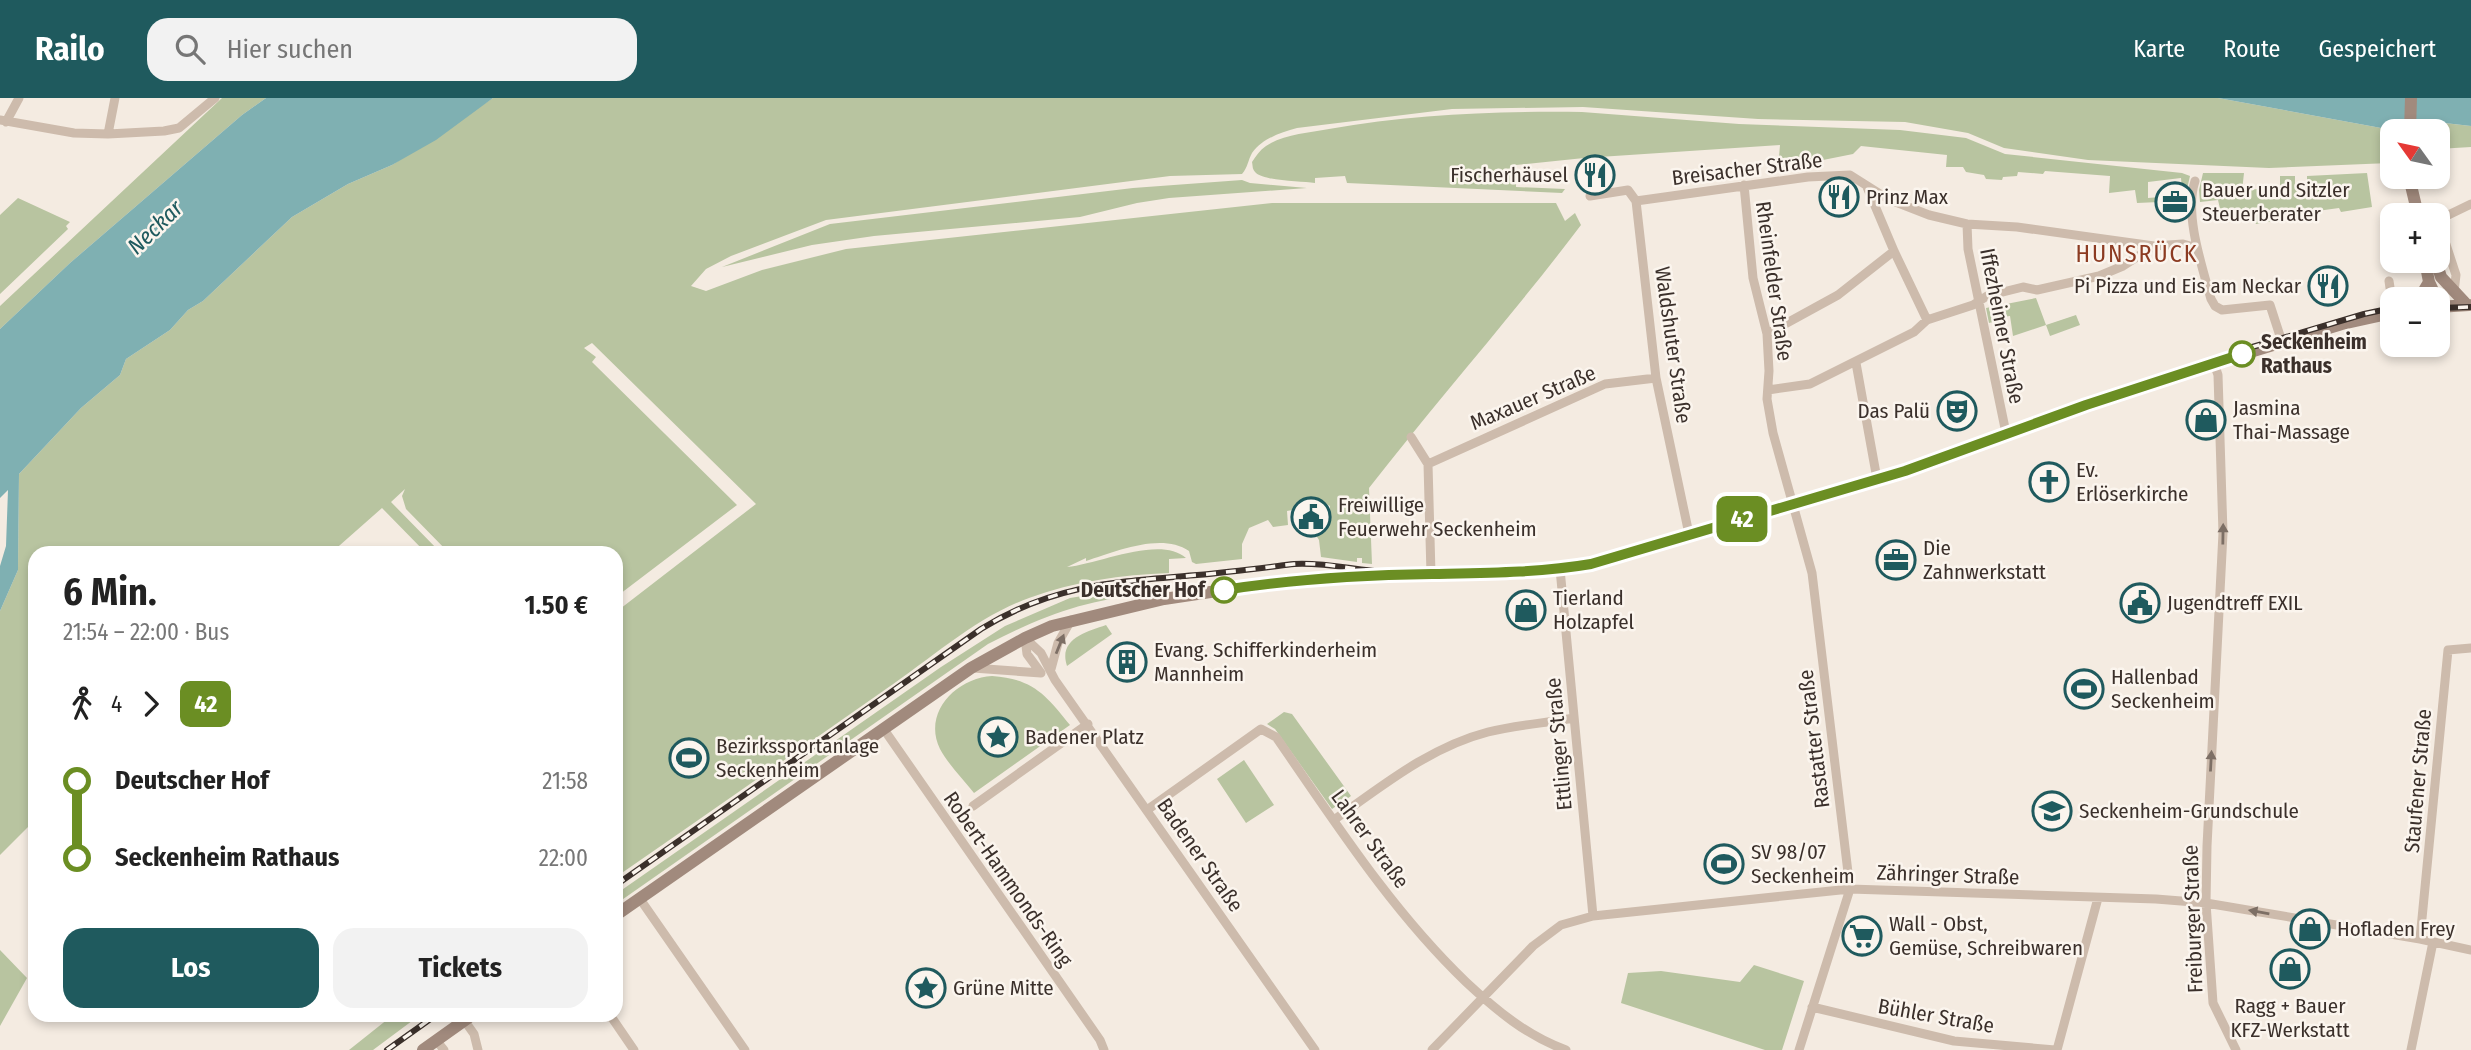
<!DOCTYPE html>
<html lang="de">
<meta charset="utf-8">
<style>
body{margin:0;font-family:"Fira Sans Condensed",sans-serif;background:#f2f2f2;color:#222;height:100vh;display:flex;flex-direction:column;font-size:26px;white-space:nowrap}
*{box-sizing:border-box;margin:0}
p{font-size:23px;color:#767676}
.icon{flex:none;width:38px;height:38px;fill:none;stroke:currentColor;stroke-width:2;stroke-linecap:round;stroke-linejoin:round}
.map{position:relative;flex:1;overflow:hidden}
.sheet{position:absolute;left:28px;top:448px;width:595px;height:476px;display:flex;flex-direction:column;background:#fff;border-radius:21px;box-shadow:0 4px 10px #0003}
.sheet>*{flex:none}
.badge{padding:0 14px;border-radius:10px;font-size:24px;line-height:46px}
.needle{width:46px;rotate:303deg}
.buttons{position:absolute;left:2380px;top:21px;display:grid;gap:14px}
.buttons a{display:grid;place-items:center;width:70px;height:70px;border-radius:14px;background:#fff;box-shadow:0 4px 10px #0003;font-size:35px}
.map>.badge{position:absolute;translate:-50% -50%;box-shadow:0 0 0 4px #fff}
.legs{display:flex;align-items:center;gap:10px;height:77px;padding:0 35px;font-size:23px}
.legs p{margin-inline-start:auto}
.head{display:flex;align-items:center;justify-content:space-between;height:119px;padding:0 35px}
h1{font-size:38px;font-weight:700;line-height:52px}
.cta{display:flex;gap:14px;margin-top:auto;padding:14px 35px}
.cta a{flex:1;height:80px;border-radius:21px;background:#1f5a5e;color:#fff;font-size:28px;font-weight:700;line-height:80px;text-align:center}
.cta a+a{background:#f2f2f2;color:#222}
ul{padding:0 35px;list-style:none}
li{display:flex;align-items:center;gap:24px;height:77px;font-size:26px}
li i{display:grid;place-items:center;width:10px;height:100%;margin:0 9px;background:currentColor}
li i::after{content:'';width:18px;height:18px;margin:-9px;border:5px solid;border-radius:50%;background:#fff}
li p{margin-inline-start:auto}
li:first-child i{background:linear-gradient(#0000 50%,currentColor 0)}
li:last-child i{background:linear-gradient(currentColor 50%,#0000 0)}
header{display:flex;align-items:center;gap:42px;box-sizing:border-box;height:98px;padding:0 35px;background:#1f5a5e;color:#fff}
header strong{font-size:33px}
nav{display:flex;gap:38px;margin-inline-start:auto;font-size:24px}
.search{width:490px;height:63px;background:#f2f2f2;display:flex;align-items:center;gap:18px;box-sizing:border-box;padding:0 24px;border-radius:21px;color:#767676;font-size:26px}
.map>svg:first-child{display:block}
.green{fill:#b8c4a0}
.water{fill:#7fb0b2}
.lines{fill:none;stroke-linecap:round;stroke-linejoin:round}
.street{stroke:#cdbbac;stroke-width:9}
.secondary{stroke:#a18a7d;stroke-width:12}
.rail-casing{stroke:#3b302b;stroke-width:6}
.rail{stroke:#fbf5ee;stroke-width:3.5;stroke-dasharray:10;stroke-linecap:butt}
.oneway{fill:#7d6f65}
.line-1-casing{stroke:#fff;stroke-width:16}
.line-1{stroke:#6b8e23;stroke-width:10}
.stop-1-dot{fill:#fff;stroke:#6b8e23;stroke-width:3.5}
.labels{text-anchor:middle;stroke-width:5;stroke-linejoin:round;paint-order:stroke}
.street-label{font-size:21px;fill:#3b302b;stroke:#fbf5ee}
.poi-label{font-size:21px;fill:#3b302b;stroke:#fbf5ee;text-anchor:start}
.stop-label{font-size:21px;font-weight:bold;fill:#3b302b;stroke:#fbf5ee;text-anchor:start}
.water-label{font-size:23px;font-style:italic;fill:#1f5a5e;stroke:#fbf5ee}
.quarter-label{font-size:24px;letter-spacing:2px;fill:#8c3b22;stroke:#fbf5ee}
</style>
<header>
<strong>Railo</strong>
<div class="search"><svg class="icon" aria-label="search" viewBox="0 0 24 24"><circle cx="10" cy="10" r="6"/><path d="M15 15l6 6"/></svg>Hier suchen</div>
<nav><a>Karte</a><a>Route</a><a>Gespeichert</a></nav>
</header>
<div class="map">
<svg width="2471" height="952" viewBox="0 0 2471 952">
<rect width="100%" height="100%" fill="#f4ebe1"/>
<path class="green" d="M 222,0 L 266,0 L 242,17 L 70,165 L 0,231 L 0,208 Z
M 493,0 L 2218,0 L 2392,32 L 2390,65 L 2269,70 L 2088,62 L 2004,50 L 1968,35 L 1905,24 L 1758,21 L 1583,9 L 1452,11 L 1297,30 C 1280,35 1263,40 1252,55 C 1248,62 1248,69 1242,76 L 1170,78 L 826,122 L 731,158 L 706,171 L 691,188 L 706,193 L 762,172 L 846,151 L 1272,105 L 1556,105 L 1565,123 L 1575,115 L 1581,127 C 1513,217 1438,301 1369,390 L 1372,466 L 1362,465 L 1362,460 L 1357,460 L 1357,464 L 1321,459 L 1319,442 L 1314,434 L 1330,423 L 1330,408 L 1326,406 L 1287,413 L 1288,427 L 1273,429 L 1268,422 L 1249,430 L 1242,446 L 1242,461 L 1196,466 L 1192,464 L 1189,453 C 1161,434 1115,454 1086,463 L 1086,460 L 1067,469 C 1099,466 1160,437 1186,460 L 1169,461 L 1169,475 C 1122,477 1074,483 1029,500 C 976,519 932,560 886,591 C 796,654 706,717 616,779 L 616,514 L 756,406 L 592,245 L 584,250 L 596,259 L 592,264 L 737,407 L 616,499 L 616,455 L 449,455 L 406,411 L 402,398 L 405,391 L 391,404 L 441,455 L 426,455 L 382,410 L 331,455 L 35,455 L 35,722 L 0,757 L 0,513 L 18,472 L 19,376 L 81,310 L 120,277 L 126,261 L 170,232 L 188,212 L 203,203 L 292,119 L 348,86 L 392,67 Z
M 1582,14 L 1739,26 L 1900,32 L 1966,40 L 2005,56 L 2182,75 L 2190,78 L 2187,91 L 2182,91 L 2181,80 L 2148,84 L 2148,100 L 2160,99 L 2159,104 L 2137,105 L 2135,92 L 2109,95 L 2110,78 L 2045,73 L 2043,76 L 2018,74 L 2017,78 L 2003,79 L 2002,82 L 1986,81 L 1984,77 L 1966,74 L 1963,69 L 1946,69 L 1947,57 L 1861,48 L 1853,56 L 1778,71 L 1780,47 L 1584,60 L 1516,67 L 1516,89 L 1565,91 L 1562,95 L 1347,85 L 1345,78 L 1315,80 L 1315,85 C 1302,83 1265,83 1256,75 C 1252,71 1253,69 1252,64 C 1256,58 1260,52 1266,48 C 1284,36 1308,35 1329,31 C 1413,16 1497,13 1582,14 Z
M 2426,23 L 2471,28 L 2471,49 L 2438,51 L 2438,33 L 2420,33 Z
M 2203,75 L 2244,75 L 2242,93 L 2280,88 L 2280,78 L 2295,78 L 2295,85 L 2307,84 L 2307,78 L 2367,75 L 2372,109 L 2341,114 L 2339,110 L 2310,114 L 2310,117 L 2256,126 L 2246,109 L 2233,119 L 2230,115 L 2222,119 L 2218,102 L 2200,104 L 2199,92 Z
M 1242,82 L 1250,85 L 1307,90 L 1169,100 L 1137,105 L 1080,119 L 874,138 L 812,147 L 722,169 L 830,126 L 1133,90 Z
M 18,100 L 70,124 L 66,128 L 68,131 L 0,196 L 0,117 Z
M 2036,200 L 2046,227 L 2076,217 L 2080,227 L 2050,238 L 2046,227 L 2013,238 L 2010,218 L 1996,220 L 1997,223 L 1989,225 L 1986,210 Z
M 1132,490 L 1146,491 L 1145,497 C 1089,500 1038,520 988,546 L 616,806 L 616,796 L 941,569 L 1005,528 L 1070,500 Z
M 1106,527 L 1112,536 L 1067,568 C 1058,541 1086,534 1106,527 Z
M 992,578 C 1033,581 1045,596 1070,627 L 974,695 C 963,681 948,666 940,651 C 922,614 957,580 992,578 Z
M 1284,614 L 1292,616 L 1351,698 L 1332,711 L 1275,631 L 1267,626 Z
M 1244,662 L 1274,707 L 1246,725 L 1217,681 Z
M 0,852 L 27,880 L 0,928 Z
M 1754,867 L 1804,883 L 1782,952 L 1765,952 L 1621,905 L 1628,875 L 1661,873 L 1740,884 Z
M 393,917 L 420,917 L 373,952 L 349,952 Z"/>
<path class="water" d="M 266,0 L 493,0 L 436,42 L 392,67 L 348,86 L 292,119 L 203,203 L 188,212 L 170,232 L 126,261 L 120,277 L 81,310 L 19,376 L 18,472 L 0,513 L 0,468 L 6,448 L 8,392 L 0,400 L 0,231 L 70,165 L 242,17 Z
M 2218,0 L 2471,0 L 2471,28 L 2427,23 L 2420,33 L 2392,32 Z"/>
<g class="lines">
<path class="street" d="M 0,22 L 74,35 L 108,36 L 164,33 L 179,30 L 215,0
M 6,24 L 19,0
M 108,36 L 115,0
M 2195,83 C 2184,116 2202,168 2211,201 L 2215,208 L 2222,212 L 2270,207 L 2282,244
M 1744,87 L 1753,180 L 1767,236 L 1769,273 L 1767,301 L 1773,335 L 1812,475 L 1850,791 L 1799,952
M 1867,89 L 1894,153 L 1927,222
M 1590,98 L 1628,92 L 1636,103
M 1636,103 L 1808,79 L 1850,77 L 1888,101 L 1929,117 L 1967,126 L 2017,129 L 2154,148 L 2183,146 L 2197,150
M 1636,103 L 1656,280 L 1689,436
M 2438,122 L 2456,177 L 2454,194
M 2438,122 L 2471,106
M 1967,126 L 1968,151 L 2006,335
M 2389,183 L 2392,203
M 1767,236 L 1838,197 L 1894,153
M 1856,265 L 1877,381
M 2214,265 L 2218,277 L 2223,435 L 2207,748 L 2206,805 L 2213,905 L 2236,952
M 1768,292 L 1810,286 L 1914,234 L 1927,222 L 1973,207 L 1987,198 L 2023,189 L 2037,192 L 2099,178 L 2123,168 L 2154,148
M 1411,339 L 1428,366
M 1560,471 L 1593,818
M 1431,476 L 1428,366 L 1605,286 L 1656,280
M 1025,540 L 1041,555 L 1055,582 L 1315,952
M 1025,540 L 1027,556 L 1041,575
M 973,570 L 1041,575
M 1051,571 L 1058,545 L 1071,522
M 883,630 L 1100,942 L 1104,952
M 973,708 L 1088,626
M 1147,712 L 1261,631 L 1276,639 C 1335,724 1391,812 1466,884 C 1496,912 1527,938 1566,952
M 1334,722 C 1382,688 1430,649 1488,634 C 1516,627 1546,625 1574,620
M 640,801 L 745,952
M 2420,841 L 2448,552 L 2471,550
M 1812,909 L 1954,943 L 2055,952
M 610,917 L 634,952
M 464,922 L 474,936 L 478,952
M 436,942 L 444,952
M 1432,952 L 1533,848 L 1561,827 L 1593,818 L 1850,791 L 2156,801 L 2206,805 L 2420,841 L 2471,852
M 2057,952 L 2098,800
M 2411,952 L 2433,844"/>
<path class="secondary" d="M 2410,33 L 2411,0
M 2409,79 L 2418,117
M 2425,163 L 2429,184 L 2437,201
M 2436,163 L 2441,179 L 2467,207
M 2419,201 L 2429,184
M 2438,209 L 2469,207
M 616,817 L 971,570 L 1025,540 L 1052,528 L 1164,501 L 1270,485 L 1348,479 L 1560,471 L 1592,466 L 1905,373 L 2086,307 L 2214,265 L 2342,226 L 2392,215
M 423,952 L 472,917"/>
<g class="rail-casing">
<path id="rail" d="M 2438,210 L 2471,209
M 616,787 L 981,531 C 1054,486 1115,484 1197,477 C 1230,474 1261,470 1294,466 C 1325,464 1354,472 1385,474 C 1453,477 1523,474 1590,464 L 1929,362 L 2070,309 L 2242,252 L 2364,216 L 2392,210
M 387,952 L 436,917"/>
</g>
<use href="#rail" class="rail"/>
</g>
<defs><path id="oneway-solid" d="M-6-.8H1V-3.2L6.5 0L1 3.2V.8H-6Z" transform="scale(1.75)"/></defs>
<g class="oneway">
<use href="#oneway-solid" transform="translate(2223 436) rotate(-89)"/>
<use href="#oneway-solid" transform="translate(1060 546) rotate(-68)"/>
<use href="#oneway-solid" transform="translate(2211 663) rotate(-87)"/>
<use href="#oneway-solid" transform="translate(2259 814) rotate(-170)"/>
</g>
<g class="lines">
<g class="line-1-casing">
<path id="line-1" d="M 1224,492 C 1293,481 1362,477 1432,476 C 1485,475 1538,475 1591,466 L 1905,373 L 2086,307 L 2242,256"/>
</g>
<use href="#line-1" class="line-1"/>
</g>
<defs>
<g id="restaurant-ring" transform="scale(2.0125)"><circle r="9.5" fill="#fbf5ee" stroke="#1f5a5e" stroke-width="1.5"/><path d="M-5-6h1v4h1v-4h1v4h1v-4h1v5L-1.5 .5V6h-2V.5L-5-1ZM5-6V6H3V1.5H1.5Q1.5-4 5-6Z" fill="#1f5a5e"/></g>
<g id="office-ring" transform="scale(2.0125)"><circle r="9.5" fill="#fbf5ee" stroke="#1f5a5e" stroke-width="1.5"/><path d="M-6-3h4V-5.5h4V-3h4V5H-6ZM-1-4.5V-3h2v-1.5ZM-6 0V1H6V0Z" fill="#1f5a5e"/></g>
<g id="theatre-ring" transform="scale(2.0125)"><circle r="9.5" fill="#fbf5ee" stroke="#1f5a5e" stroke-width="1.5"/><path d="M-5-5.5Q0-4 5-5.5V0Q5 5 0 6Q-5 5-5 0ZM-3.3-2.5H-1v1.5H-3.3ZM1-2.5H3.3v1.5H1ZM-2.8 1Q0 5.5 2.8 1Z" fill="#1f5a5e"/></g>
<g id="shop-ring" transform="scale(2.0125)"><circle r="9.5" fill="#fbf5ee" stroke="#1f5a5e" stroke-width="1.5"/><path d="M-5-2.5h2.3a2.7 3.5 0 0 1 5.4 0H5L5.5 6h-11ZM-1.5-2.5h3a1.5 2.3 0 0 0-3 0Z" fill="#1f5a5e"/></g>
<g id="church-ring" transform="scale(2.0125)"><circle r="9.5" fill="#fbf5ee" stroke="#1f5a5e" stroke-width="1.5"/><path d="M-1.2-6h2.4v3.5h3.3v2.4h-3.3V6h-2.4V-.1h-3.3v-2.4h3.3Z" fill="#1f5a5e"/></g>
<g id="civic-ring" transform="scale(2.0125)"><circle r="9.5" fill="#fbf5ee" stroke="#1f5a5e" stroke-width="1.5"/><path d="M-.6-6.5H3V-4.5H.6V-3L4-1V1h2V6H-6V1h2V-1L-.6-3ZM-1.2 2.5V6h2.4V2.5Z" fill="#1f5a5e"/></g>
<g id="building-ring" transform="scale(2.0125)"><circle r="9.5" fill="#fbf5ee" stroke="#1f5a5e" stroke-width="1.5"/><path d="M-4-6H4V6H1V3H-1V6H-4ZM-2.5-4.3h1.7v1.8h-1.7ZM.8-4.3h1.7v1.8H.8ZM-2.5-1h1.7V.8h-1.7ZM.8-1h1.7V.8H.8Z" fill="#1f5a5e"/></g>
<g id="stadium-ring" transform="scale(2.0125)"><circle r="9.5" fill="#fbf5ee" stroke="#1f5a5e" stroke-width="1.5"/><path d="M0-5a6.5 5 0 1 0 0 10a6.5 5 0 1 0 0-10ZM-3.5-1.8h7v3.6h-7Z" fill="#1f5a5e"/></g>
<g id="sight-ring" transform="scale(2.0125)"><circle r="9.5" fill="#fbf5ee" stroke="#1f5a5e" stroke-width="1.5"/><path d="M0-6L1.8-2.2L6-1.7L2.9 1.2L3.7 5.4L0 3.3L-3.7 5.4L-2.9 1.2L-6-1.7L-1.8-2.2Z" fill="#1f5a5e"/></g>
<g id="school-ring" transform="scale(2.0125)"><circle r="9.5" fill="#fbf5ee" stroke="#1f5a5e" stroke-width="1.5"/><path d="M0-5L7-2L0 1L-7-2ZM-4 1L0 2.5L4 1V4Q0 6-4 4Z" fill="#1f5a5e"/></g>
<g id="supermarket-ring" transform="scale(2.0125)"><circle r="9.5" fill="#fbf5ee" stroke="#1f5a5e" stroke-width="1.5"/><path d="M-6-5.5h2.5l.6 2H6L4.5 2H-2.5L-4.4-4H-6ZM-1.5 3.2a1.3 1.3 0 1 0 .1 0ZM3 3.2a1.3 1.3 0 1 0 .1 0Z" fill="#1f5a5e"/></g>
</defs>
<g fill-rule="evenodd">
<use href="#restaurant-ring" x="1595" y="77"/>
<use href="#restaurant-ring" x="1839" y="99"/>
<use href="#office-ring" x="2175" y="104"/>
<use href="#restaurant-ring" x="2328" y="188"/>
<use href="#theatre-ring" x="1957" y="313"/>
<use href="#shop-ring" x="2206" y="322"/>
<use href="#church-ring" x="2049" y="384"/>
<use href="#civic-ring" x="1311" y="419"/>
<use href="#office-ring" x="1896" y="462"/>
<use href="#civic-ring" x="2140" y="505"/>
<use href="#shop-ring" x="1526" y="512"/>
<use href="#building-ring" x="1127" y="564"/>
<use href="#stadium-ring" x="2084" y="591"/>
<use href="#sight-ring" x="998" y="639"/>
<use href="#stadium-ring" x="689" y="660"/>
<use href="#school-ring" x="2052" y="713"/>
<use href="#stadium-ring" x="1724" y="766"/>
<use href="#shop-ring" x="2310" y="831"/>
<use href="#supermarket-ring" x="1862" y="838"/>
<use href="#shop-ring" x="2290" y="871"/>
<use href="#sight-ring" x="926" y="890"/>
</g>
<g class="stop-1-dot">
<circle cx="2242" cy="256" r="12"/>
<circle cx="1224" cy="492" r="12"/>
</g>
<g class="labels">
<g class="street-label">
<text transform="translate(1747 71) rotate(-7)" y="7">Breisacher Straße</text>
<text transform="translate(1774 183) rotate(82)" y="7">Rheinfelder Straße</text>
<text transform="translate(2002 228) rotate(79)" y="7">Iffezheimer Straße</text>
<text transform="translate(1673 247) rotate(82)" y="7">Waldshuter Straße</text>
<text transform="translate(1533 300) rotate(-23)" y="7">Maxauer Straße</text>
<text transform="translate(1814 641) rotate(-97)" y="7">Rastatter Straße</text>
<text transform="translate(1559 646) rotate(-95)" y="7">Ettlinger Straße</text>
<text transform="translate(2418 683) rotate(-85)" y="7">Staufener Straße</text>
<text transform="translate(1370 741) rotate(54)" y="7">Lahrer Straße</text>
<text transform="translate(1200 757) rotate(55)" y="7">Badener Straße</text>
<text transform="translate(1948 777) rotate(2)" y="7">Zähringer Straße</text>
<text transform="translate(1008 781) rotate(55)" y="7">Robert-Hammonds-Ring</text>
<text transform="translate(2193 821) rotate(-92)" y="7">Freiburger Straße</text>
<text transform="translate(1936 918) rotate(10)" y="7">Bühler Straße</text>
</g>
<g class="poi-label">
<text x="1568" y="84" text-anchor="end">Fischerhäusel</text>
<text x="2202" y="99">Bauer und Sitzler<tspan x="2202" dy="24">Steuerberater</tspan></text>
<text x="1866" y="106">Prinz Max</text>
<text x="2301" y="195" text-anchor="end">Pi Pizza und Eis am Neckar</text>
<text x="2233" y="317">Jasmina<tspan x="2233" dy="24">Thai-Massage</tspan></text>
<text x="1930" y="320" text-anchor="end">Das Palü</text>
<text x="2076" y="379">Ev.<tspan x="2076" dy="24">Erlöserkirche</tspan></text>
<text x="1338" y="414">Freiwillige<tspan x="1338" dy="24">Feuerwehr Seckenheim</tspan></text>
<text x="1923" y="457">Die<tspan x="1923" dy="24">Zahnwerkstatt</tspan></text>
<text x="1553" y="507">Tierland<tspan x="1553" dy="24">Holzapfel</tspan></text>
<text x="2167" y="512">Jugendtreff EXIL</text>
<text x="1154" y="559">Evang. Schifferkinderheim<tspan x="1154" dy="24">Mannheim</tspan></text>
<text x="2111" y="586">Hallenbad<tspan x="2111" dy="24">Seckenheim</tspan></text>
<text x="1025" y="646">Badener Platz</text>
<text x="716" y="655">Bezirkssportanlage<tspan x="716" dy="24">Seckenheim</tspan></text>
<text x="2079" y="720">Seckenheim-Grundschule</text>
<text x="1751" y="761">SV 98/07<tspan x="1751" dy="24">Seckenheim</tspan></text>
<text x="1889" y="833">Wall - Obst,<tspan x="1889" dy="24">Gemüse, Schreibwaren</tspan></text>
<text x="2337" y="838">Hofladen Frey</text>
<text x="953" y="897">Grüne Mitte</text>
<text x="2290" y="915" text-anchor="middle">Ragg + Bauer<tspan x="2290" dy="24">KFZ-Werkstatt</tspan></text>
</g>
<g class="stop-label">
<text x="2261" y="251">Seckenheim<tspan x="2261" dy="24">Rathaus</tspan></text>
<text x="1205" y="499" text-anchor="end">Deutscher Hof</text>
</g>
<g class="water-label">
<text transform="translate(155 129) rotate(-44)" y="8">Neckar</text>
</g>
<g class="quarter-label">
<text x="2137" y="164">HUNSRÜCK</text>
</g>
</g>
</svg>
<div class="buttons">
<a><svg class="needle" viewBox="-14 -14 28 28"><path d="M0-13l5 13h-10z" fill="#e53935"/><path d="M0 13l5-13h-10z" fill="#767676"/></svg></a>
<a>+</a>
<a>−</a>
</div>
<b class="badge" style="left:1742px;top:421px;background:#6b8e23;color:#fff">42</b>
<section class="sheet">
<div class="head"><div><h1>6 Min.</h1><p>21:54 – 22:00 · Bus</p></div><b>1.50 €</b></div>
<div class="legs"><svg class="icon" aria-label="walk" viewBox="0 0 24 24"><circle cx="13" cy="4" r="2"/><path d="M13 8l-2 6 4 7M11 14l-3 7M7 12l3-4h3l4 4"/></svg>4<svg class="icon" aria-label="forward" viewBox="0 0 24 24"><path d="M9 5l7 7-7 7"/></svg><b class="badge" style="background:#6b8e23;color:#fff">42</b></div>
<ul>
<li><i style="color:#6b8e23"></i><b>Deutscher Hof</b><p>21:58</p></li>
<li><i style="color:#6b8e23"></i><b>Seckenheim Rathaus</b><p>22:00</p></li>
</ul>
<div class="cta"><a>Los</a><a>Tickets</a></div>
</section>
</div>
